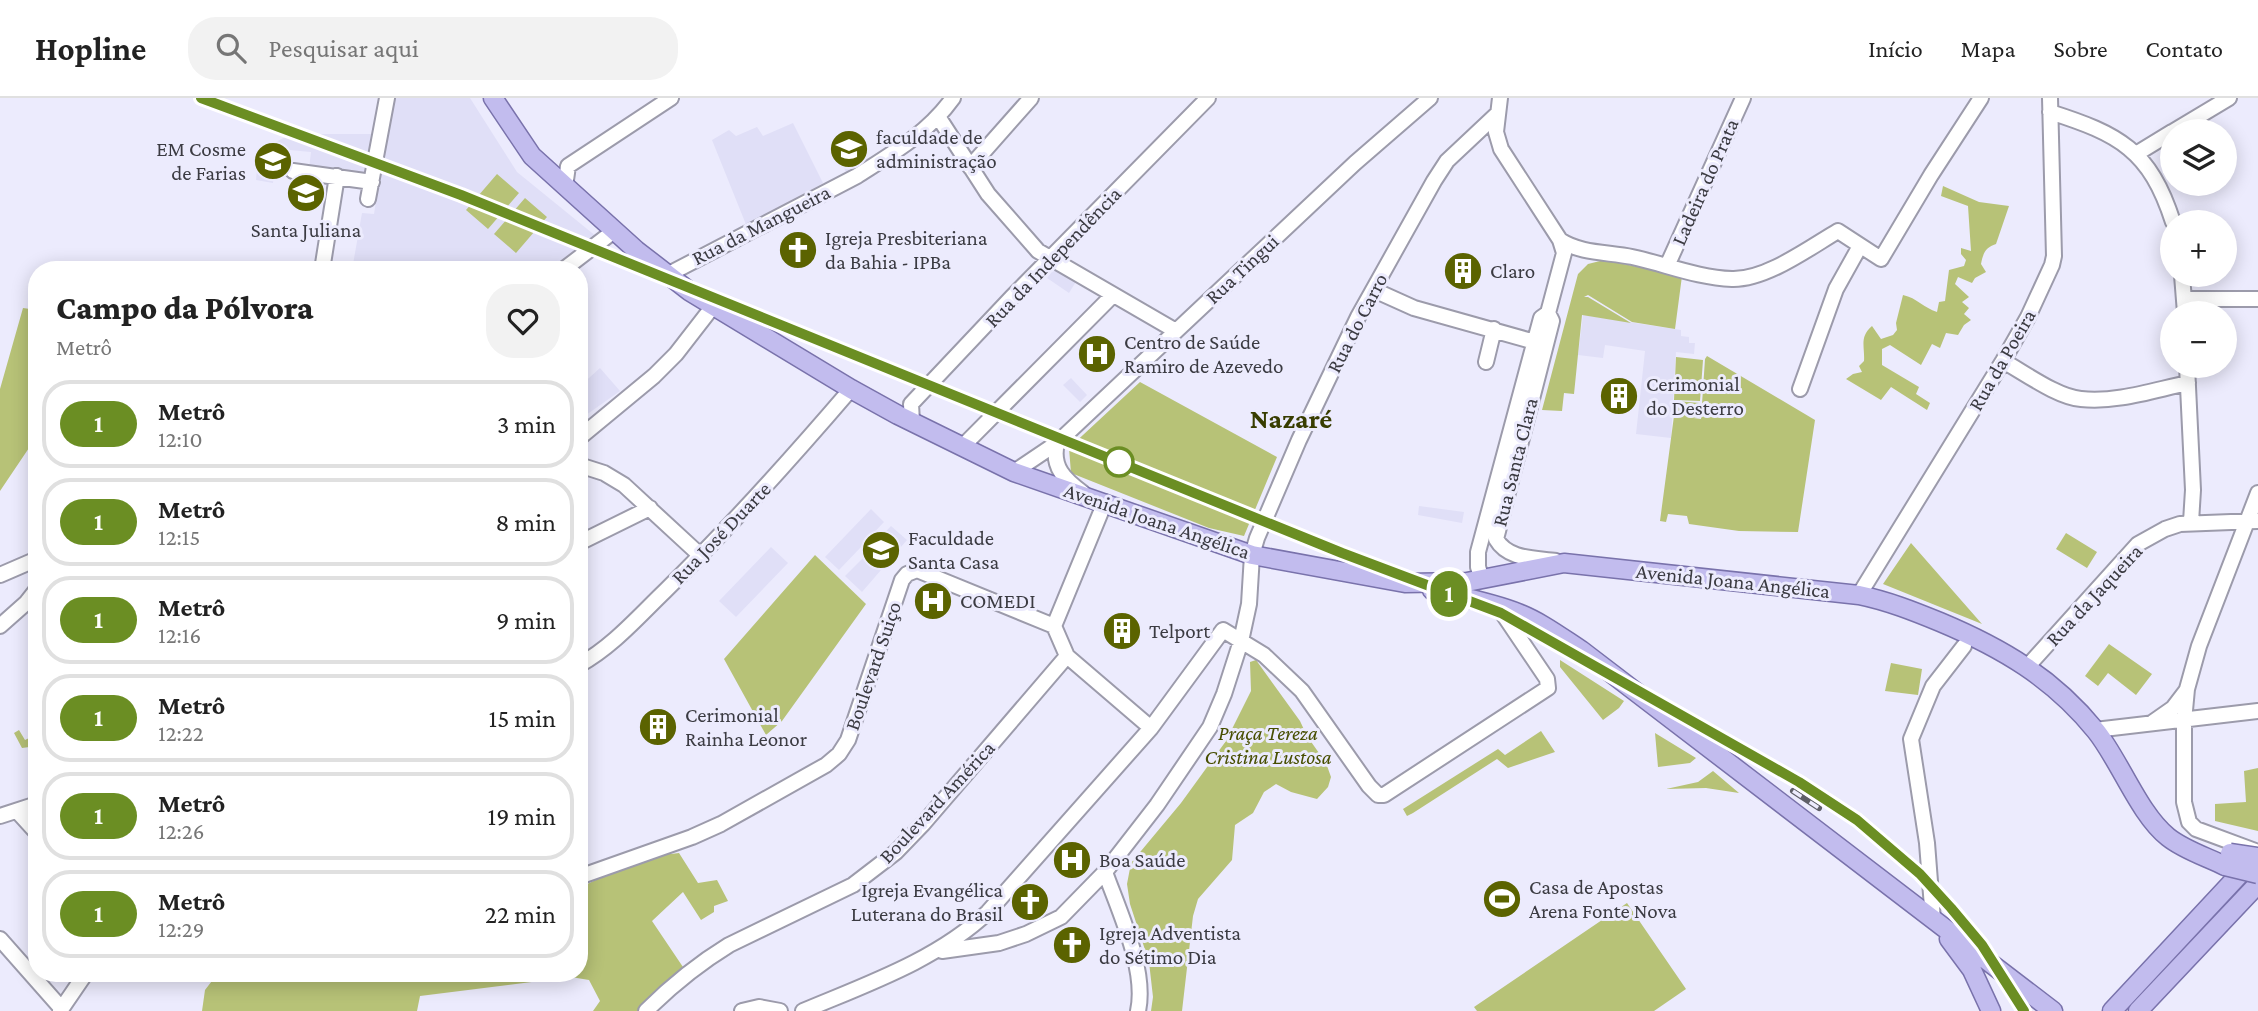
<!DOCTYPE html>
<html lang="pt">
<meta charset="utf-8">
<style>
body{margin:0;font-family:"Crimson Pro",serif;background:#f2f2f2;color:#222;height:100vh;display:flex;flex-direction:column;font-size:26px;white-space:nowrap}
*{box-sizing:border-box;margin:0}
p{font-size:23px;color:#767676}
.icon{flex:none;width:38px;height:38px;fill:none;stroke:currentColor;stroke-width:2;stroke-linecap:round;stroke-linejoin:round}
.map{position:relative;flex:1;overflow:hidden}
.side{position:absolute;left:28px;top:163px;width:560px;height:721px;display:flex;flex-direction:column;background:#fff;border-radius:28px;box-shadow:0 4px 18px #0003}
.side>*{flex:none}
.badge{padding:0 14px;border-radius:23px;font-size:24px;line-height:46px}
.controls{position:absolute;left:2160px;top:21px;display:grid;gap:14px}
.controls a{display:grid;place-items:center;width:77px;height:77px;border-radius:50%;background:#fff;box-shadow:0 4px 18px #0003;font-size:35px}
.map>.badge{position:absolute;translate:-50% -50%;box-shadow:0 0 0 4px #fff}
.round{display:grid;place-items:center;flex:none;width:74px;height:74px;border-radius:28px;background:#f2f2f2}
.overview{display:flex;align-items:center;justify-content:space-between;height:119px;padding:0 28px}
h1{font-size:33px;font-weight:800;line-height:52px}
ul{padding:0;list-style:none}
li{display:flex;align-items:center;gap:21px;height:88px;margin:0 14px 10px;padding:0 14px;border:4px solid #e0e0e0;border-radius:28px}
li div{flex:1}
li b{display:block;font-size:26px}
li em{font-style:normal}
li .badge{min-width:77px;font-weight:700;text-align:center}
header{display:flex;align-items:center;gap:42px;box-sizing:border-box;height:98px;padding:0 35px;background:#fff;border-bottom:2px solid #e0e0e0}
header strong{font-size:33px}
nav{display:flex;gap:38px;margin-inline-start:auto;font-size:24px}
.search{width:490px;height:63px;background:#f2f2f2;display:flex;align-items:center;gap:18px;box-sizing:border-box;padding:0 24px;border-radius:28px;color:#767676;font-size:26px}
.map>svg:first-child{display:block}
.built{fill:#e0dff7}
.green{fill:#b7c277}
.lines{fill:none;stroke-linecap:round;stroke-linejoin:round}
.minor-casing{stroke:#9c9bab;stroke-width:18}
.major-casing{stroke:#7972ab;stroke-width:21}
.minor{stroke:#fff;stroke-width:14}
.major{stroke:#c2bcee;stroke-width:18}
.rail-casing{stroke:#5f5f68;stroke-width:6}
.rail{stroke:#ecebfd;stroke-width:3.5;stroke-dasharray:10;stroke-linecap:butt}
.major-bridge-casing{stroke:#7972ab;stroke-width:21;stroke-linecap:butt}
.major-bridge{stroke:#c2bcee;stroke-width:18}
.line-casing{stroke:#fff;stroke-width:16}
.line{stroke:#6b8e23;stroke-width:10}
.stop-dot{fill:#fff;stroke:#6b8e23;stroke-width:3.5}
.labels{text-anchor:middle;stroke-width:6;stroke-linejoin:round;paint-order:stroke}
.poi-label{font-size:21px;fill:#3b3b42;stroke:#ecebfd;text-anchor:start}
.street-label{font-size:21px;fill:#3b3b42;stroke:#ecebfd}
.park-label{font-size:21px;font-style:italic;fill:#474e00;stroke:#ecebfd}
.district-label{font-size:28px;font-weight:bold;fill:#383d00;stroke:#ecebfd}
</style>
<header>
<strong>Hopline</strong>
<div class="search"><svg class="icon" aria-label="search" viewBox="0 0 24 24"><circle cx="10" cy="10" r="6"/><path d="M15 15l6 6"/></svg>Pesquisar aqui</div>
<nav><a>Início</a><a>Mapa</a><a>Sobre</a><a>Contato</a></nav>
</header>
<div class="map">
<svg width="2258" height="913" viewBox="0 0 2258 913">
<rect width="100%" height="100%" fill="#ecebfd"/>
<path class="built" d="M 392,0 L 470,0 L 517,74 L 597,139 L 556,171 L 352,172 L 362,115 L 374,116 Z
M 793,25 L 823,85 L 747,129 L 712,42 L 729,32 L 736,38 L 757,29 L 763,38 Z
M 843,34 L 863,64 L 855,69 L 836,39 Z
M 291,36 L 371,36 L 367,78 L 309,71 L 311,54 L 290,52 L 289,67 L 275,68 L 273,85 L 256,82 L 258,59 L 268,48 Z
M 835,42 L 853,69 L 846,74 L 831,44 Z
M 291,83 L 323,87 L 320,107 L 288,103 Z
M 1054,170 L 1077,182 L 1069,195 L 1047,180 Z
M 1583,217 L 1681,232 L 1681,238 L 1689,239 L 1689,245 L 1695,245 L 1694,256 L 1676,254 L 1671,340 L 1636,336 L 1645,253 L 1605,247 L 1603,260 L 1578,257 Z
M 600,270 L 620,293 L 579,322 L 579,289 Z
M 1071,280 L 1087,297 L 1080,304 L 1063,287 Z
M 1419,408 L 1464,414 L 1462,425 L 1418,417 Z
M 871,411 L 884,424 L 866,443 L 871,449 L 891,428 L 907,442 L 862,494 L 845,478 L 867,456 L 861,449 L 839,472 L 825,459 Z
M 771,449 L 788,465 L 736,519 L 719,503 Z"/>
<path class="green" d="M 497,76 L 519,95 L 488,131 L 466,112 Z
M 1943,88 L 1979,104 L 2009,108 L 1996,146 C 1986,149 1983,155 1981,166 L 1986,174 L 1975,180 L 1972,185 L 1958,179 L 1955,186 L 1969,199 L 1962,204 L 1969,210 L 1964,216 L 1971,222 L 1964,227 L 1958,237 L 1946,235 L 1940,250 L 1932,246 L 1921,267 L 1890,247 L 1882,251 L 1882,267 L 1919,289 L 1916,296 L 1930,305 L 1927,312 L 1891,289 L 1881,302 L 1846,281 L 1853,276 L 1862,274 L 1859,268 L 1864,263 C 1865,249 1859,239 1872,228 L 1881,241 L 1893,237 L 1897,232 L 1896,225 L 1903,197 C 1917,200 1924,210 1937,214 L 1939,204 L 1945,203 L 1949,172 L 1964,168 L 1966,162 L 1961,156 L 1961,150 L 1971,153 L 1968,108 L 1941,98 Z
M 525,100 L 547,119 L 516,155 L 494,136 Z
M 1604,162 L 1682,178 L 1675,231 L 1632,224 L 1588,197 L 1584,199 L 1588,199 L 1631,225 L 1582,217 L 1574,296 L 1564,295 L 1562,313 L 1542,312 L 1578,176 L 1588,166 Z
M 23,210 L 37,212 L 37,332 L 35,341 L 0,393 L 0,291 Z
M 1707,258 L 1815,322 L 1798,434 L 1739,433 L 1689,426 L 1687,418 L 1668,416 L 1666,424 L 1660,423 L 1676,303 L 1700,305 L 1700,320 L 1686,319 L 1701,321 L 1705,261 Z
M 1676,259 L 1703,262 L 1700,303 L 1674,302 Z
M 1140,284 L 1277,359 L 1244,438 L 1209,430 L 1071,375 L 1069,350 Z
M 2066,435 L 2097,454 L 2087,470 L 2056,451 Z
M 1911,445 L 1982,526 L 1883,486 Z
M 815,457 L 866,506 L 782,623 L 766,637 L 724,561 Z
M 2109,546 L 2152,576 L 2136,597 L 2108,575 L 2098,588 L 2085,578 Z
M 1256,562 L 1300,623 L 1307,638 L 1326,665 L 1331,679 L 1328,689 L 1317,701 L 1291,694 L 1276,686 L 1264,694 L 1253,715 L 1235,727 L 1232,762 L 1198,801 L 1193,818 L 1182,913 L 1151,913 L 1153,899 L 1149,864 L 1130,806 L 1127,786 L 1131,765 L 1181,705 L 1226,643 L 1251,593 L 1250,564 Z
M 1560,562 L 1624,603 L 1619,610 L 1603,622 L 1560,569 Z
M 1891,565 L 1922,571 L 1918,597 L 1885,593 Z
M 19,632 L 25,642 L 37,636 L 37,648 L 22,650 L 14,635 Z
M 1541,633 L 1555,654 L 1508,670 L 1497,661 L 1413,715 L 1407,718 L 1403,711 L 1498,651 L 1505,657 Z
M 1655,635 L 1696,660 L 1690,665 L 1658,669 Z
M 2258,670 L 2258,733 L 2215,723 L 2215,706 L 2246,704 L 2244,673 Z
M 1713,673 L 1739,695 L 1706,690 L 1666,691 L 1698,684 Z
M 667,748 L 671,756 L 679,755 L 698,785 L 717,782 L 728,803 L 714,808 L 714,814 L 701,822 L 683,794 L 652,823 L 685,872 L 639,913 L 593,913 L 600,903 L 589,882 L 571,879 L 420,898 L 417,913 L 202,913 L 205,892 L 218,875 L 579,875 L 579,790 Z
M 1627,805 L 1686,891 L 1654,913 L 1477,913 L 1474,909 Z"/>
<g class="lines">
<g class="minor-casing">
<path id="minor" d="M 1500,0 L 1496,34 L 1501,51 L 1560,142 L 1564,155 L 1548,215 L 1552,223 L 1496,441 C 1508,462 1535,460 1556,463
M 2050,14 C 2119,36 2150,52 2173,124
M 939,20 L 988,96 L 1038,153 L 1176,233
M 2174,33 L 2229,0
M 2136,56 L 2172,34
M 970,69 L 1031,0
M 293,73 L 372,84
M 565,89 L 568,68 L 671,0
M 368,101 L 387,0
M 1560,142 C 1581,156 1609,154 1632,159 C 1665,166 1698,180 1732,181 C 1766,182 1809,150 1838,133 L 1881,161 L 1931,77 L 1981,0
M 1667,168 L 1743,0
M 322,172 L 337,78
M 563,172 L 614,133
M 667,177 L 857,78 C 893,55 928,35 953,0
M 2182,177 L 2185,215
M 1374,192 L 1414,210 L 1535,244
M 2184,201 L 2258,201
M 2003,263 C 2025,275 2057,299 2081,301 C 2116,305 2154,292 2188,285
M 1486,264 L 1494,231
M 2187,268 L 2193,392 L 2191,424
M 1800,291 L 1836,191 L 1860,148
M 912,324 L 911,306 L 1012,199 L 1208,0
M 579,340 L 654,278 L 676,256 L 714,207
M 1057,345 C 1051,369 1065,382 1083,395
M 963,348 L 1113,197
M 579,367 L 604,375 L 624,387 L 701,458
M 1014,374 L 1057,345 L 1355,65 L 1430,0
M 2258,395 L 2199,548 L 2187,591 L 2184,623 L 2184,704 L 2189,724 L 2196,731 L 2258,754
M 1105,404 L 1054,528 L 1067,558 L 1151,630
M 579,445 L 650,410
M 0,477 L 37,461
M 1482,481 L 1478,469 L 1478,454 L 1541,220 L 1548,215
M 1859,497 L 2003,263 L 2028,219 L 2052,167 L 2054,158 L 2050,0
M 0,528 L 26,505 L 37,491
M 579,567 C 612,549 638,519 665,493 C 730,429 791,361 851,291
M 2027,569 L 2138,446 L 2165,431 L 2180,426 L 2257,423
M 2153,624 L 2173,610 L 2186,593
M 2095,632 L 2258,613
M 17,713 L 37,735
M 0,718 L 37,706
M 1105,774 C 1119,813 1147,872 1138,913
M 579,779 L 692,739 L 721,726 L 826,667 L 839,656 L 848,642 L 902,482 L 907,476 L 917,472 L 1054,528
M 1933,822 L 1927,745 L 1911,641 L 1933,588 L 1964,548
M 0,841 L 61,910
M 942,853 L 999,845 L 1026,836 L 1061,819 L 1105,774 L 1157,707 L 1210,629 L 1224,596 L 1241,543 L 1249,506 L 1252,457 L 1257,440 L 1299,342 L 1358,219 L 1434,83 L 1447,63 L 1497,16
M 60,913 L 86,875
M 646,913 C 672,887 698,866 729,847 L 853,787 L 896,754 L 923,726 L 1067,558
M 742,913 L 759,909 L 780,913
M 803,913 C 867,886 937,862 988,814 L 1151,630 L 1223,532 L 1264,557 L 1302,593 L 1369,688 L 1378,697 L 1384,697 L 1548,590 L 1547,581 L 1497,507"/>
</g>
<g class="major-casing">
<path id="major" d="M 493,0 L 532,58 L 636,152 L 689,193 L 851,291 L 898,317 L 1014,374 L 1252,457 L 1405,485 L 1467,484 L 1564,465 L 1859,497 C 1888,503 1913,513 1940,524 C 2002,550 2053,580 2096,633 C 2120,663 2139,716 2168,739 C 2184,752 2207,759 2225,768
M 1432,492 C 1461,499 1491,504 1518,515 C 1541,524 1561,539 1581,552 L 2053,913
M 1949,841 L 1972,872 L 1991,913
M 2112,913 L 2251,764
M 2138,913 L 2258,786"/>
</g>
<use href="#minor" class="minor"/>
<use href="#major" class="major"/>
<g class="rail-casing">
<path id="rail" d="M 1799,684 C 1819,697 1839,709 1858,723 C 1926,775 1980,839 2024,913
M 1793,693 L 1819,710"/>
</g>
<use href="#rail" class="rail"/>
<g class="major-bridge-casing">
<path id="major-bridge" d="M 2230,755 L 2258,759
M 2225,768 L 2258,776"/>
</g>
<use href="#major-bridge" class="major-bridge"/>
</g>
<g class="lines">
<g class="line-casing">
<path id="line" d="M 201,0 L 461,97 L 1342,455 L 1501,515 L 1799,684 L 1857,722 L 1920,776 L 1951,810 L 1982,847 L 2024,913"/>
</g>
<use href="#line" class="line"/>
</g>
<defs>
<g id="university-disc" transform="scale(2.0125)"><circle r="9.5" fill="#5b6300" stroke="#ecebfd"/><path d="M0-5L7-2L0 1L-7-2ZM-4 1L0 2.5L4 1V4Q0 6-4 4Z" fill="#fff"/></g>
<g id="school-disc" transform="scale(2.0125)"><circle r="9.5" fill="#5b6300" stroke="#ecebfd"/><path d="M0-5L7-2L0 1L-7-2ZM-4 1L0 2.5L4 1V4Q0 6-4 4Z" fill="#fff"/></g>
<g id="church-disc" transform="scale(2.0125)"><circle r="9.5" fill="#5b6300" stroke="#ecebfd"/><path d="M-1.2-6h2.4v3.5h3.3v2.4h-3.3V6h-2.4V-.1h-3.3v-2.4h3.3Z" fill="#fff"/></g>
<g id="building-disc" transform="scale(2.0125)"><circle r="9.5" fill="#5b6300" stroke="#ecebfd"/><path d="M-4-6H4V6H1V3H-1V6H-4ZM-2.5-4.3h1.7v1.8h-1.7ZM.8-4.3h1.7v1.8H.8ZM-2.5-1h1.7V.8h-1.7ZM.8-1h1.7V.8H.8Z" fill="#fff"/></g>
<g id="hospital-disc" transform="scale(2.0125)"><circle r="9.5" fill="#5b6300" stroke="#ecebfd"/><path d="M-5-5h3v3.5h4V-5h3V5h-3V1.5h-4V5h-3Z" fill="#fff"/></g>
<g id="stadium-disc" transform="scale(2.0125)"><circle r="9.5" fill="#5b6300" stroke="#ecebfd"/><path d="M0-5a6.5 5 0 1 0 0 10a6.5 5 0 1 0 0-10ZM-3.5-1.8h7v3.6h-7Z" fill="#fff"/></g>
</defs>
<g fill-rule="evenodd">
<use href="#university-disc" x="849" y="51"/>
<use href="#school-disc" x="273" y="63"/>
<use href="#school-disc" x="306" y="95"/>
<use href="#church-disc" x="798" y="152"/>
<use href="#building-disc" x="1463" y="173"/>
<use href="#hospital-disc" x="1097" y="256"/>
<use href="#building-disc" x="1619" y="298"/>
<use href="#university-disc" x="881" y="452"/>
<use href="#hospital-disc" x="933" y="503"/>
<use href="#building-disc" x="1122" y="533"/>
<use href="#building-disc" x="658" y="629"/>
<use href="#hospital-disc" x="1072" y="762"/>
<use href="#stadium-disc" x="1502" y="801"/>
<use href="#church-disc" x="1030" y="804"/>
<use href="#church-disc" x="1072" y="847"/>
</g>
<circle class="stop-dot" cx="1119" cy="364" r="14"/>
<g class="labels">
<g class="poi-label">
<text x="876" y="46">faculdade de<tspan x="876" dy="24">administração</tspan></text>
<text x="246" y="58" text-anchor="end">EM Cosme<tspan x="246" dy="24">de Farias</tspan></text>
<text x="306" y="139" text-anchor="middle">Santa Juliana</text>
<text x="825" y="147">Igreja Presbiteriana<tspan x="825" dy="24">da Bahia - IPBa</tspan></text>
<text x="1490" y="180">Claro</text>
<text x="1124" y="251">Centro de Saúde<tspan x="1124" dy="24">Ramiro de Azevedo</tspan></text>
<text x="1646" y="293">Cerimonial<tspan x="1646" dy="24">do Desterro</tspan></text>
<text x="908" y="447">Faculdade<tspan x="908" dy="24">Santa Casa</tspan></text>
<text x="960" y="510">COMEDI</text>
<text x="1149" y="540">Telport</text>
<text x="685" y="624">Cerimonial<tspan x="685" dy="24">Rainha Leonor</tspan></text>
<text x="1099" y="769">Boa Saúde</text>
<text x="1529" y="796">Casa de Apostas<tspan x="1529" dy="24">Arena Fonte Nova</tspan></text>
<text x="1003" y="799" text-anchor="end">Igreja Evangélica<tspan x="1003" dy="24">Luterana do Brasil</tspan></text>
<text x="1099" y="842">Igreja Adventista<tspan x="1099" dy="24">do Sétimo Dia</tspan></text>
</g>
<g class="street-label">
<text transform="translate(1705 84) rotate(-66)" y="7">Ladeira do Prata</text>
<text transform="translate(761 127) rotate(-27)" y="7">Rua da Mangueira</text>
<text transform="translate(1053 159) rotate(-46)" y="7">Rua da Independência</text>
<text transform="translate(1242 171) rotate(-43)" y="7">Rua Tingui</text>
<text transform="translate(1357 225) rotate(-63)" y="7">Rua do Carro</text>
<text transform="translate(2002 262) rotate(-60)" y="7">Rua da Poeira</text>
<text transform="translate(1515 364) rotate(-76)" y="7">Rua Santa Clara</text>
<text transform="translate(1157 423) rotate(19)" y="7">Avenida Joana Angélica</text>
<text transform="translate(721 435) rotate(-46)" y="7">Rua José Duarte</text>
<text transform="translate(1733 483) rotate(6)" y="7">Avenida Joana Angélica</text>
<text transform="translate(2094 497) rotate(-47)" y="7">Rua da Jaqueira</text>
<text transform="translate(873 568) rotate(-71)" y="7">Boulevard Suiço</text>
<text transform="translate(937 704) rotate(-47)" y="7">Boulevard América</text>
</g>
<g class="park-label">
<text x="1268" y="642">Praça Tereza<tspan x="1268" dy="24">Cristina Lustosa</tspan></text>
</g>
<g class="district-label">
<text x="1291" y="330">Nazaré</text>
</g>
</g>
</svg>
<div class="controls">
<a><svg class="icon" aria-label="layers" viewBox="0 0 24 24"><path d="M12 4l9 5-9 5-9-5zM3 14l9 5 9-5"/></svg></a>
<a>+</a>
<a>−</a>
</div>
<b class="badge" style="left:1449px;top:496px;background:#6b8e23;color:#fff">1</b>
<section class="side">
<div class="overview"><div><h1>Campo da Pólvora</h1><p>Metrô</p></div><a class="round"><svg class="icon" aria-label="heart" viewBox="0 0 24 24"><path d="M12 20l-8-8c-3-5 5-10 8-4 3-6 11-1 8 4z"/></svg></a></div>
<ul>
<li><span class="badge" style="background:#6b8e23;color:#fff">1</span><div><b>Metrô</b><p>12:10</p></div><em>3 min</em></li>
<li><span class="badge" style="background:#6b8e23;color:#fff">1</span><div><b>Metrô</b><p>12:15</p></div><em>8 min</em></li>
<li><span class="badge" style="background:#6b8e23;color:#fff">1</span><div><b>Metrô</b><p>12:16</p></div><em>9 min</em></li>
<li><span class="badge" style="background:#6b8e23;color:#fff">1</span><div><b>Metrô</b><p>12:22</p></div><em>15 min</em></li>
<li><span class="badge" style="background:#6b8e23;color:#fff">1</span><div><b>Metrô</b><p>12:26</p></div><em>19 min</em></li>
<li><span class="badge" style="background:#6b8e23;color:#fff">1</span><div><b>Metrô</b><p>12:29</p></div><em>22 min</em></li>
</ul>
</section>
</div>
